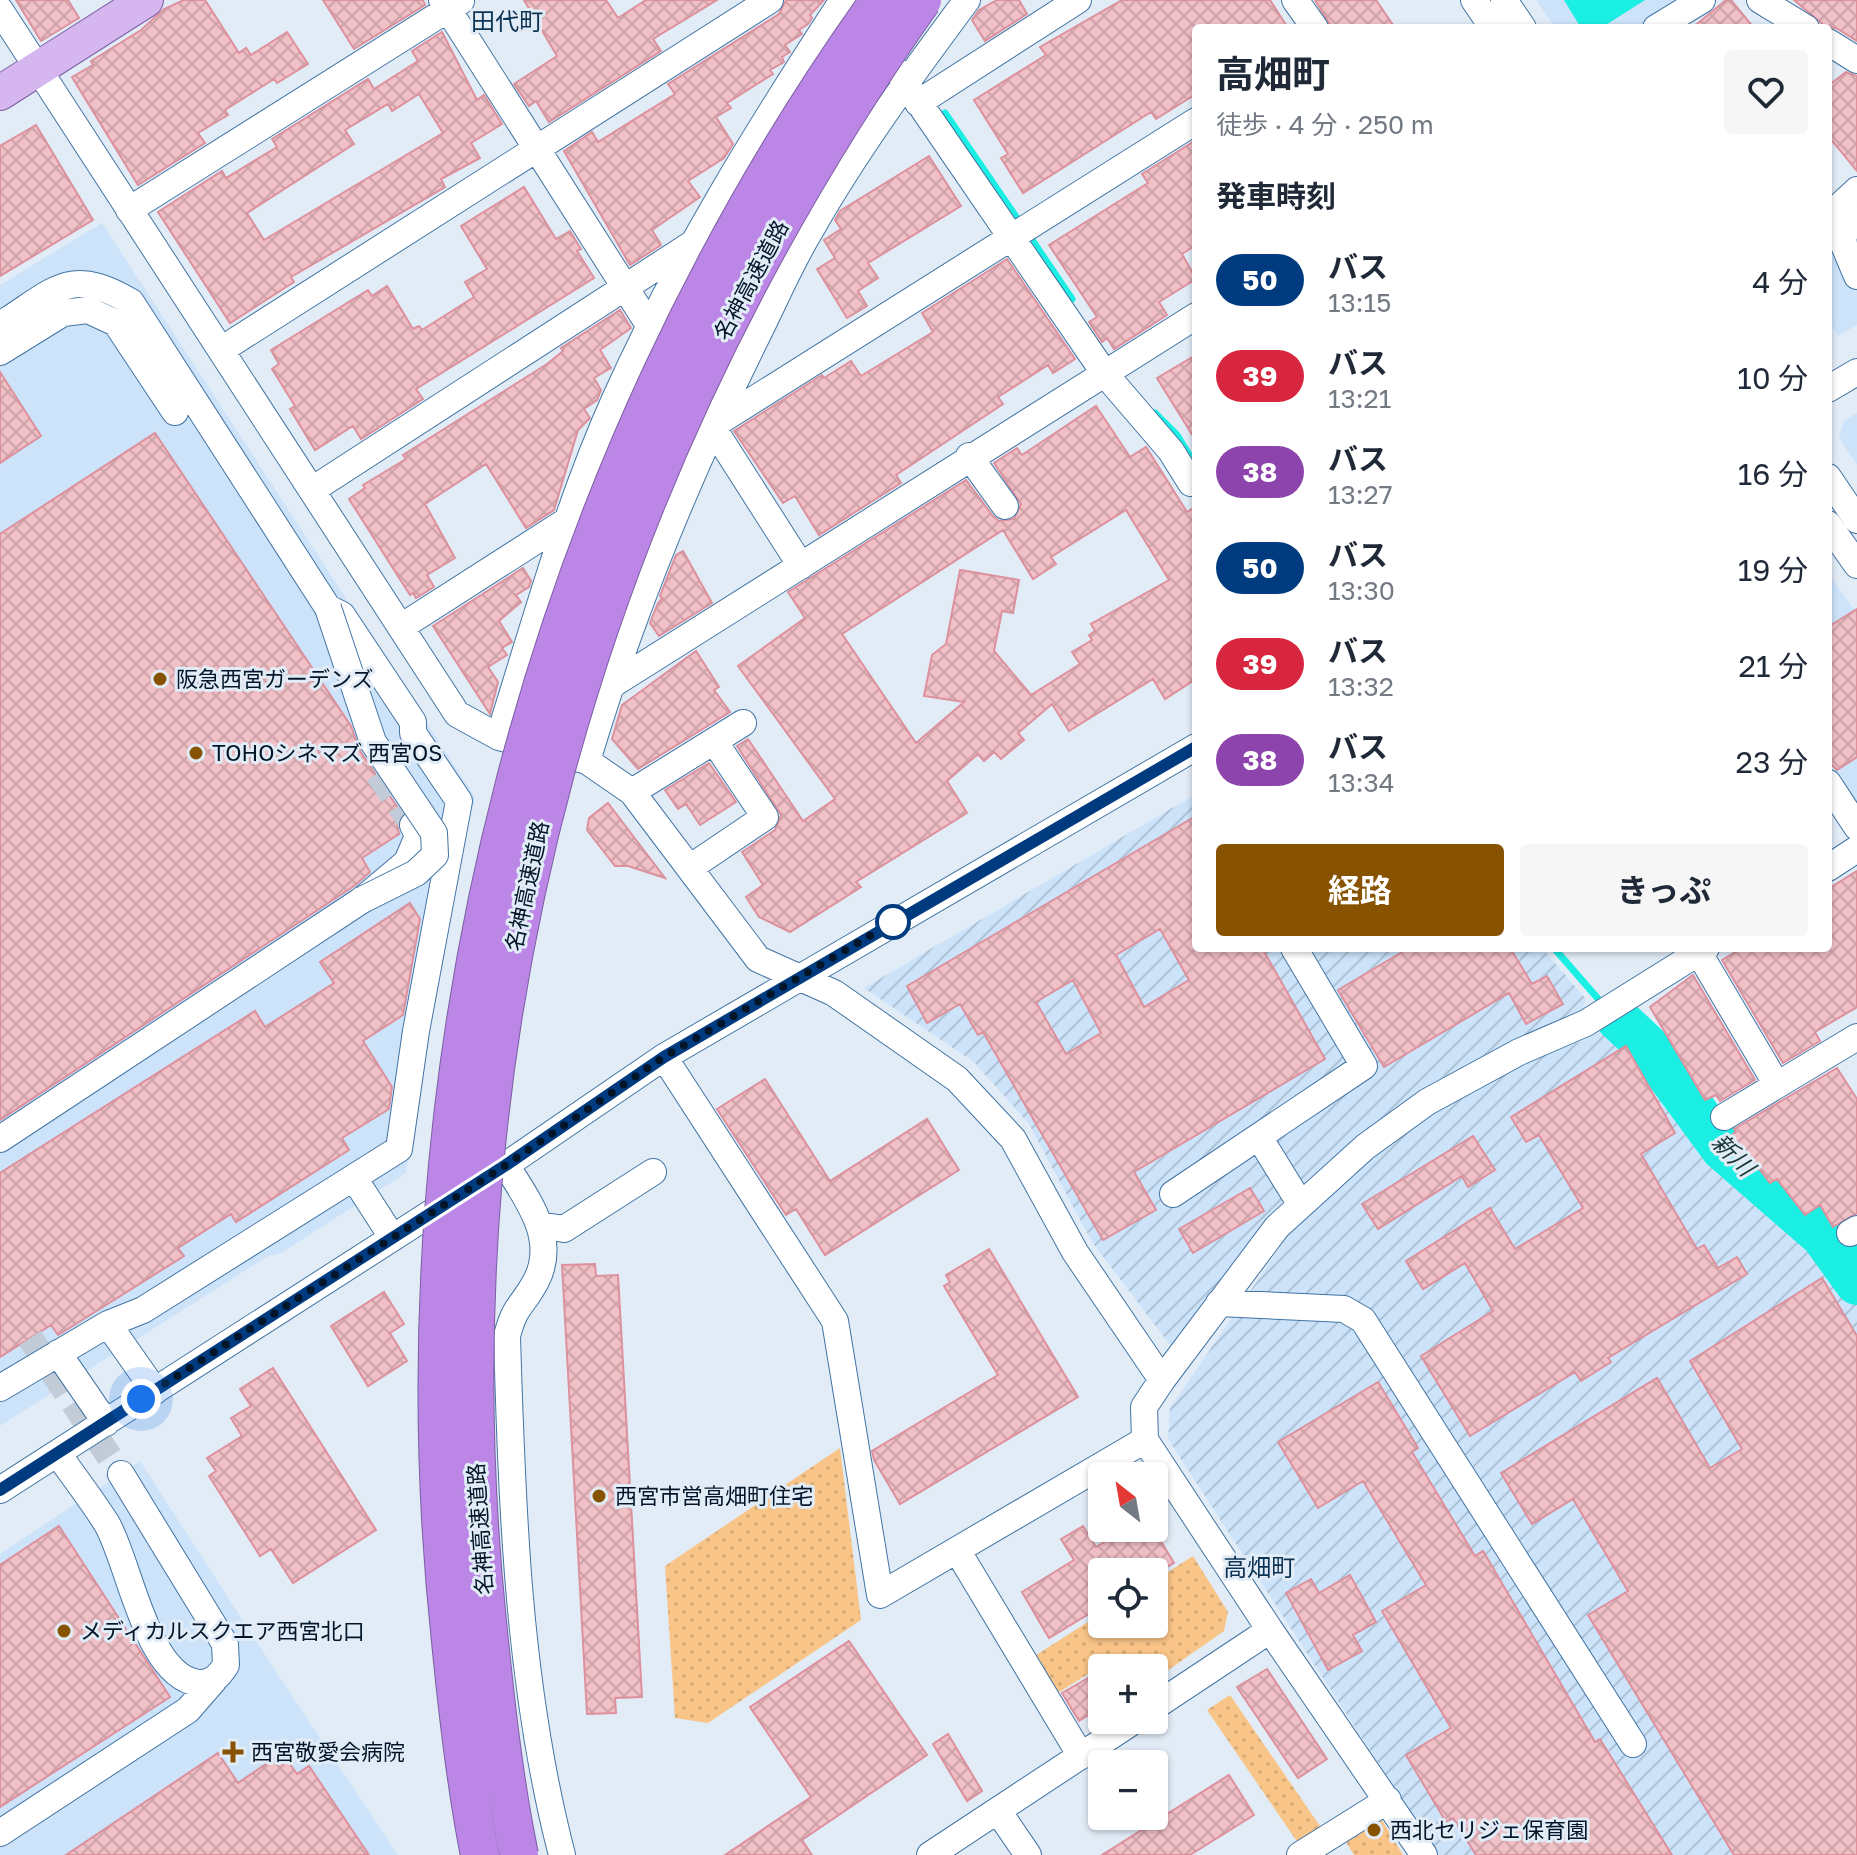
<!DOCTYPE html>
<html lang="ja">
<meta charset="utf-8">
<style>
body{margin:0;font-family:"Golos Text","Noto Sans JP",sans-serif;background:#f6f6f7;color:#1f2937;height:100vh;display:flex;flex-direction:column;font-size:30px;white-space:nowrap}
*{box-sizing:border-box;margin:0}
p{font-size:26px;color:#747a83}
.icon{flex:none;width:44px;height:44px;fill:none;stroke:currentColor;stroke-width:2;stroke-linecap:round;stroke-linejoin:round}
.map{position:relative;flex:1;overflow:hidden}
.details{position:absolute;left:1192px;top:24px;width:640px;height:928px;display:flex;flex-direction:column;background:#fff;border-radius:8px;box-shadow:0 2px 6px #0004}
.details>*{flex:none}
.badge{padding:0 16px;border-radius:26px;font-size:28px;line-height:52px}
.needle{width:52px;rotate:329deg}
.tools{position:absolute;left:1088px;top:1462px;display:grid;gap:16px}
.tools a{display:grid;place-items:center;width:80px;height:80px;border-radius:8px;background:#fff;box-shadow:0 2px 6px #0004;font-size:40px}
.you{position:absolute;width:40px;height:40px;margin:-20px;border:6px solid #fff;border-radius:50%;background:#1a73e8;box-shadow:0 0 0 12px #1a73e833}
.map>.badge{position:absolute;translate:-50% -50%;box-shadow:0 0 0 4px #fff}
h2{padding:0 24px;font-size:30px;line-height:72px}
.round{display:grid;place-items:center;flex:none;width:84px;height:84px;border-radius:8px;background:#f6f6f7}
.summary{display:flex;align-items:center;justify-content:space-between;height:136px;padding:0 24px}
h1{font-size:38px;font-weight:700;line-height:60px}
.action{display:flex;gap:16px;margin-top:auto;padding:16px 24px}
.action a{flex:1;height:92px;border-radius:8px;background:#885300;color:#fff;font-size:32px;font-weight:700;line-height:92px;text-align:center}
.action a+a{background:#f6f6f7;color:#1f2937}
ul{padding:0;list-style:none}
li{display:flex;align-items:center;gap:24px;height:96px;padding:0 24px}
li div{flex:1}
li b{display:block;font-size:30px}
li em{font-style:normal}
li .badge{min-width:88px;font-weight:700;text-align:center}
.map>svg:first-child{display:block}
.built{fill:#cce3fa}
.industrial{fill:url(#industrial-furrows)}
.park{fill:url(#park-dots)}
.water{fill:#1beee3}
.lines{fill:none;stroke-linecap:round;stroke-linejoin:round}
.stream{stroke:#1beee3;stroke-width:7}
.river{stroke:#1beee3;stroke-width:44}
.building{fill:url(#building-cross-hatch);stroke:#dc919d;stroke-width:2;fill-rule:evenodd}
.minor-tunnel{stroke:#c1ccd8;stroke-width:26;stroke-dasharray:26 13;stroke-linecap:butt}
.minor-casing{stroke:#4274a4;stroke-width:28}
.major-casing{stroke:#7b5fa3;stroke-width:36}
.minor{stroke:#fff;stroke-width:26}
.major{stroke:#d6b6ef;stroke-width:34}
.minor-bridge-casing{stroke:#4274a4;stroke-width:28;stroke-linecap:butt}
.highway-bridge-casing{stroke:#7b5fa3;stroke-width:40;stroke-linecap:butt}
.minor-bridge{stroke:#fff;stroke-width:26}
.highway-bridge{stroke:#bb86e5;stroke-width:38}
.line-casing{stroke:#fff;stroke-width:18}
.line{stroke:#003b80;stroke-width:12}
.walk{stroke:#031629;stroke-width:8;stroke-dasharray:0 14.4}
.poi-dot{fill:#885300;stroke:#e2ecf7;stroke-width:3}
.stop-dot{fill:#fff;stroke:#003b80;stroke-width:4}
.labels{text-anchor:middle;stroke-width:6;stroke-linejoin:round;paint-order:stroke}
.street-label{font-size:22px;fill:#031629;stroke:#e2ecf7}
.poi-label{font-size:22px;fill:#031629;stroke:#e2ecf7;text-anchor:start}
.neighbourhood-label{font-size:24px;fill:#0c3354;stroke:#e2ecf7}
.water-label{font-size:24px;font-style:italic;fill:#1b3836;stroke:#e2ecf7}
</style>
<div class="map">
<svg width="1857" height="1855" viewBox="0 0 1857 1855">
<defs>
<pattern id="industrial-furrows" width="10" height="10" patternUnits="userSpaceOnUse" patternTransform="scale(2)"><rect width="10" height="10" fill="#cce3fa"/><path d="M-1 1l2-2M0 10L10 0M9 11l2-2" fill="none" stroke="#aec2d6"/></pattern>
<pattern id="park-dots" width="8" height="8" patternUnits="userSpaceOnUse" patternTransform="scale(2)"><rect width="8" height="8" fill="#f9c488"/><path d="M2 2h.1M6 6h.1" fill="none" stroke="#d4a875" stroke-width="1.8" stroke-linecap="round"/></pattern>
<pattern id="building-cross-hatch" width="8" height="8" patternUnits="userSpaceOnUse" patternTransform="scale(2)"><rect width="8" height="8" fill="#f1bfc6"/><path d="M0 0l8 8M0 8l8-8" fill="none" stroke="#cda3aa"/></pattern>
</defs>
<rect width="100%" height="100%" fill="#e2ecf7"/>
<path class="built" d="M 1536,0 L 1684,0 L 1635,28 L 1555,28 Z
M 1857,207 L 1857,325 L 1838,336 L 1828,320 L 1828,233 Z
M 102,223 L 475,797 L 448,910 L 406,1173 L 281,1253 L 268,1256 L 0,1426 L 0,285 Z
M 1857,413 L 1857,465 L 1839,438 L 1844,421 Z
M 1828,573 L 1857,614 L 1857,803 L 1828,761 Z
M 140,1461 L 271,1664 L 398,1855 L 0,1855 L 0,1554 Z"/>
<path class="industrial" d="M 1196,794 L 1196,948 L 1542,948 L 1586,999 L 1582,1011 L 1513,1041 L 1422,1088 L 1355,1138 L 1267,1216 L 1171,1346 L 1092,1242 L 1029,1124 L 974,1062 L 864,988 Z
M 1612,1025 L 1642,1053 L 1718,1153 L 1819,1241 L 1857,1295 L 1857,1855 L 1438,1855 L 1168,1439 L 1170,1408 L 1288,1236 L 1373,1157 L 1437,1112 L 1524,1061 L 1582,1041 Z"/>
<path class="park" d="M 840,1448 L 861,1620 L 708,1723 L 675,1718 L 665,1566 Z
M 1193,1556 L 1228,1612 L 1224,1631 L 1154,1680 L 1154,1668 L 1102,1668 L 1102,1684 L 1093,1671 L 1056,1694 L 1033,1657 L 1102,1613 L 1102,1624 L 1154,1624 L 1154,1581 Z
M 1230,1695 L 1322,1829 L 1298,1843 L 1207,1710 Z
M 1382,1820 L 1403,1855 L 1354,1855 L 1346,1842 Z"/>
<path class="water" d="M 1564,0 L 1645,0 L 1601,28 L 1581,28 Z"/>
<g class="lines">
<path class="stream" d="M 945,113 L 1021,224
M 1028,234 L 1072,299
M 1155,413 L 1177,435 L 1196,466
M 1554,948 L 1600,1001"/>
<path class="river" d="M 1618,1019 L 1648,1047 L 1723,1149 L 1823,1236 L 1857,1283"/>
</g>
<path class="building" d="M 16,0 L 68,0 L 79,18 L 41,41 Z
M 184,0 L 205,0 L 239,53 L 246,48 L 251,55 L 287,32 L 308,64 L 277,83 L 274,79 L 225,110 L 228,115 L 198,133 L 205,143 L 138,185 L 72,77 L 93,65 L 91,61 L 141,30 L 164,9 Z
M 323,0 L 423,0 L 425,5 L 354,49 Z
M 524,0 L 606,0 L 618,18 L 646,0 L 717,0 L 653,39 L 661,51 L 549,122 L 536,101 L 529,106 L 514,84 L 557,56 Z
M 786,0 L 824,0 L 810,15 L 812,18 L 808,24 L 799,30 L 802,34 L 785,45 L 790,52 L 782,57 L 784,62 L 770,70 L 773,74 L 727,103 L 731,108 L 716,117 L 733,144 L 724,158 L 688,181 L 700,197 L 652,230 L 661,245 L 630,265 L 564,151 L 592,132 L 598,142 L 675,94 L 668,84 L 779,14 Z
M 997,0 L 1019,0 L 1027,14 L 985,41 L 972,20 L 979,10 Z
M 1122,0 L 1270,0 L 1288,28 L 1196,28 L 1196,94 L 1156,119 L 1151,112 L 1023,193 L 1001,158 L 1008,154 L 974,100 L 1046,55 L 1040,47 Z
M 1315,0 L 1376,0 L 1395,28 L 1332,28 Z
M 1726,0 L 1731,0 L 1754,28 L 1692,28 Z
M 1794,0 L 1857,0 L 1857,41 L 1836,28 L 1826,27 Z
M 442,32 L 477,100 L 484,95 L 502,124 L 471,143 L 480,158 L 441,179 L 445,187 L 291,277 L 294,282 L 230,323 L 158,212 L 222,171 L 226,178 L 277,147 L 272,139 L 368,79 L 374,89 L 418,61 L 412,51 ZM 419,94 L 443,133 L 264,240 L 247,213 L 354,144 L 345,130 L 388,104 L 392,111 Z
M 1846,72 L 1857,76 L 1857,171 L 1828,136 L 1828,86 Z
M 36,125 L 93,220 L 0,276 L 0,146 Z
M 1196,140 L 1196,245 L 1182,254 L 1196,279 L 1159,302 L 1167,315 L 1114,349 L 1107,338 L 1102,342 L 1089,322 L 1097,317 L 1049,245 L 1148,183 L 1142,174 Z
M 929,156 L 961,206 L 868,263 L 878,278 L 858,291 L 867,306 L 847,318 L 817,269 L 835,258 L 824,240 L 841,229 L 835,220 L 840,211 Z
M 524,187 L 556,239 L 570,231 L 581,249 L 577,251 L 594,278 L 416,389 L 423,399 L 361,439 L 353,426 L 315,450 L 290,409 L 295,406 L 272,369 L 279,364 L 271,350 L 368,290 L 372,296 L 387,286 L 413,329 L 419,326 L 422,330 L 474,297 L 465,282 L 487,269 L 461,226 Z
M 1007,259 L 1075,359 L 1053,373 L 1048,365 L 998,397 L 1003,404 L 896,475 L 901,483 L 819,535 L 795,496 L 783,503 L 734,431 L 822,375 L 824,378 L 851,361 L 861,376 L 933,332 L 922,313 Z
M 620,310 L 631,328 L 600,350 L 611,368 L 594,378 L 601,390 L 597,400 L 584,409 L 590,418 L 578,430 L 554,510 L 526,528 L 486,464 L 425,504 L 455,558 L 427,575 L 434,587 L 416,598 L 413,593 L 410,595 L 349,499 L 365,488 L 363,485 L 406,459 L 403,455 L 547,364 L 563,351 L 561,348 Z
M 1196,355 L 1196,441 L 1157,378 Z
M 0,372 L 41,436 L 0,463 Z
M 1096,406 L 1130,457 L 1146,447 L 1187,512 L 1196,506 L 1196,679 L 1165,699 L 1153,679 L 1069,731 L 1052,704 L 1018,733 L 1024,740 L 1001,759 L 994,752 L 984,761 L 978,754 L 947,781 L 967,813 L 856,882 L 861,887 L 790,932 L 759,917 L 746,897 L 763,885 L 742,852 L 775,830 L 781,815 L 737,746 L 748,739 L 803,821 L 835,799 L 738,666 L 805,618 L 788,592 L 966,480 L 993,516 L 999,521 L 1014,519 L 1021,504 L 994,463 L 1017,448 L 1022,455 ZM 1126,510 L 1169,580 L 1091,624 L 1095,631 L 1089,635 L 1092,640 L 1072,652 L 1080,664 L 1031,695 L 994,651 L 1002,611 L 1013,613 L 1019,580 L 960,570 L 946,644 L 932,655 L 924,696 L 964,702 L 916,743 L 842,634 L 1003,530 L 1033,579 L 1056,564 L 1051,557 Z
M 155,433 L 351,726 L 360,751 L 402,814 L 397,823 L 399,834 L 362,858 L 370,872 L 354,886 L 0,1120 L 0,534 Z
M 683,551 L 712,603 L 659,636 L 650,623 L 658,603 L 662,599 L 660,596 L 676,555 Z
M 523,568 L 531,581 L 529,587 L 516,595 L 521,602 L 499,621 L 512,642 L 502,648 L 507,655 L 488,667 L 498,682 L 490,714 L 433,626 Z
M 1857,609 L 1857,757 L 1837,770 L 1828,761 L 1828,627 Z
M 696,651 L 719,687 L 714,690 L 730,712 L 638,769 L 612,739 L 622,705 Z
M 709,763 L 736,802 L 700,825 L 686,804 L 678,809 L 665,790 Z
M 608,803 L 665,878 L 628,866 L 615,866 L 587,830 L 589,818 Z
M 1196,816 L 1196,948 L 1262,948 L 1325,1059 L 1134,1172 L 1156,1210 L 1103,1240 L 983,1032 L 978,1035 L 960,1004 L 927,1023 L 907,986 ZM 1160,929 L 1189,980 L 1144,1007 L 1116,955 ZM 1073,980 L 1101,1033 L 1066,1054 L 1036,1002 Z
M 1857,871 L 1857,1007 L 1815,1032 L 1820,1041 L 1783,1063 L 1722,960 L 1742,948 L 1828,948 L 1828,889 Z
M 410,903 L 420,919 L 403,1015 L 363,1041 L 392,1087 L 389,1109 L 342,1138 L 349,1150 L 236,1222 L 231,1214 L 178,1248 L 184,1256 L 63,1332 L 58,1335 L 51,1325 L 0,1357 L 0,1173 L 255,1011 L 265,1027 L 334,983 L 320,962 Z
M 1409,948 L 1510,948 L 1532,984 L 1547,976 L 1563,1004 L 1526,1024 L 1509,993 L 1384,1067 L 1338,990 Z
M 1693,975 L 1755,1080 L 1720,1101 L 1716,1095 L 1705,1100 L 1650,1007 Z
M 1626,1046 L 1675,1133 L 1641,1154 L 1697,1249 L 1704,1245 L 1718,1268 L 1737,1257 L 1747,1274 L 1608,1358 L 1611,1362 L 1581,1381 L 1575,1372 L 1470,1436 L 1421,1356 L 1493,1311 L 1465,1263 L 1423,1289 L 1406,1261 L 1490,1208 L 1515,1249 L 1583,1208 L 1539,1135 L 1526,1142 L 1511,1117 Z
M 1837,1068 L 1857,1099 L 1857,1213 L 1833,1227 L 1820,1205 L 1805,1215 L 1777,1179 L 1770,1183 L 1750,1157 L 1743,1161 L 1728,1137 L 1736,1132 L 1734,1129 Z
M 765,1079 L 830,1181 L 927,1119 L 959,1170 L 825,1255 L 796,1209 L 786,1215 L 717,1109 Z
M 1473,1136 L 1495,1170 L 1468,1187 L 1462,1176 L 1378,1229 L 1362,1204 Z
M 1250,1188 L 1264,1211 L 1193,1253 L 1179,1229 Z
M 989,1249 L 1078,1397 L 900,1504 L 874,1460 L 872,1451 L 998,1375 L 944,1286 L 950,1282 L 946,1275 Z
M 595,1264 L 596,1276 L 618,1275 L 642,1697 L 615,1698 L 616,1713 L 587,1714 L 562,1265 Z
M 1822,1278 L 1857,1336 L 1857,1855 L 1734,1855 L 1588,1615 L 1628,1591 L 1573,1499 L 1532,1524 L 1501,1473 L 1657,1378 L 1710,1468 L 1742,1449 L 1690,1361 Z
M 384,1292 L 404,1324 L 390,1333 L 407,1361 L 368,1386 L 331,1326 Z
M 273,1368 L 376,1530 L 293,1583 L 271,1549 L 260,1556 L 209,1476 L 216,1471 L 207,1458 L 242,1436 L 231,1418 L 251,1406 L 240,1389 Z
M 1378,1382 L 1418,1448 L 1412,1452 L 1475,1556 L 1483,1551 L 1595,1742 L 1600,1739 L 1672,1855 L 1476,1855 L 1453,1818 L 1446,1822 L 1406,1755 L 1451,1728 L 1382,1611 L 1426,1585 L 1363,1481 L 1318,1508 L 1278,1442 Z
M 59,1526 L 170,1697 L 0,1807 L 0,1565 Z
M 1083,1526 L 1096,1547 L 1128,1528 L 1153,1528 L 1174,1563 L 1158,1572 L 1102,1572 L 1102,1606 L 1049,1638 L 1022,1592 L 1074,1560 L 1061,1539 Z
M 1350,1575 L 1376,1622 L 1353,1635 L 1362,1651 L 1328,1670 L 1286,1593 L 1311,1579 L 1319,1593 Z
M 849,1641 L 927,1755 L 802,1840 L 812,1855 L 725,1855 L 811,1797 L 750,1707 Z
M 1267,1669 L 1327,1759 L 1298,1778 L 1237,1687 Z
M 1093,1675 L 1102,1689 L 1102,1707 L 1079,1721 L 1062,1693 Z
M 948,1734 L 982,1791 L 967,1801 L 933,1744 Z
M 218,1753 L 238,1783 L 282,1753 L 297,1774 L 309,1766 L 369,1855 L 66,1855 Z
M 1229,1775 L 1254,1815 L 1190,1855 L 1102,1855 Z"/>
<g class="lines">
<path class="minor-tunnel" d="M 393,745 L 372,765 L 413,825
M 30,1338 L 121,1474"/>
<g class="minor-casing">
<path id="minor" d="M 442,0 L 656,336
M 1295,0 L 1315,28
M 1474,0 L 1493,28
M 1504,0 L 1523,28
M 1760,0 L 1806,28
M 0,10 L 457,714 L 499,737 L 587,761 L 632,792 L 758,959 L 834,993 L 957,1079 L 1013,1139 L 1075,1252 L 1162,1380
M 1656,28 L 1702,0
M 1828,42 L 1857,60
M 898,72 L 1105,374 L 1171,451 L 1191,483
M 918,103 L 1078,0
M 129,210 L 461,1
M 1828,217 L 1857,190
M 1857,220 L 1843,234 L 1844,245 L 1857,276
M 0,325 C 55,291 69,265 131,302 L 328,608 L 342,615 L 413,722 L 413,733 L 459,801 L 416,1031 L 399,1149 L 143,1310 L 108,1324 L 0,1388
M 221,350 L 770,0
M 0,352 L 63,313 L 88,310 L 116,323 L 175,412
M 1828,389 L 1857,372
M 706,417 L 801,566
M 712,426 L 1196,121
M 969,456 L 1005,506
M 1828,477 L 1857,520
M 312,490 L 692,244
M 1828,524 L 1857,565
M 401,627 L 568,520
M 610,686 L 1196,316
M 499,737 C 535,624 566,508 615,399 C 678,259 759,128 843,0
M 587,761 C 631,614 689,472 758,334 C 775,300 790,264 810,231 C 856,150 912,74 967,0
M 1828,783 L 1857,827
M 632,792 L 743,723
M 691,867 L 765,817 L 714,741
M 1828,868 L 1857,849
M 1699,953 L 1777,1085
M 664,1057 L 835,1321 L 880,1595 L 1145,1440
M 1724,1117 L 1857,1037
M 1259,1137 L 1301,1205
M 0,1139 L 362,900 L 407,862 L 418,836 L 413,825
M 506,1165 C 527,1199 558,1239 536,1281 C 523,1306 515,1304 507,1336 C 512,1509 518,1686 562,1855
M 354,1178 L 392,1237
M 1173,1194 L 1364,1066 L 1294,948
M 539,1225 L 564,1229 L 653,1172
M 1850,1233 L 1857,1229
M 1219,1303 L 1344,1309 L 1363,1320 L 1633,1744
M 108,1324 L 155,1391
M 58,1353 L 106,1423
M 58,1454 C 74,1477 92,1500 107,1524 C 130,1564 146,1676 198,1683 C 212,1684 219,1676 226,1665 L 225,1644 L 121,1474
M 0,1490 L 506,1165 L 664,1057 L 1196,747
M 957,1550 L 1081,1756
M 1270,1630 L 1424,1855
M 1154,1707 L 1270,1630 L 1145,1440 L 1144,1407 L 1162,1380 L 1277,1227 L 1365,1147 L 1427,1102 L 1519,1052 L 1586,1023 L 1706,948
M 998,1811 L 1028,1855
M 0,1833 L 188,1710 L 214,1680
M 930,1855 L 1135,1720
M 1300,1855 L 1388,1800"/>
</g>
<g class="major-casing">
<path id="major" d="M 0,93 L 146,0"/>
</g>
<use href="#minor" class="minor"/>
<use href="#major" class="major"/>
<g class="minor-bridge-casing">
<path id="minor-bridge" d="M 328,608 L 373,742 L 434,833 L 435,855 L 416,873 L 362,900"/>
</g>
<g class="highway-bridge-casing">
<path id="highway-bridge" d="M 480,1855 C 466,1785 458,1713 451,1641 C 389,1066 542,471 880,0
M 519,1855 C 503,1778 495,1700 487,1622 C 427,1037 584,479 922,0"/>
</g>
<use href="#minor-bridge" class="minor-bridge"/>
<use href="#highway-bridge" class="highway-bridge"/>
</g>
<g class="lines">
<g class="line-casing">
<path id="line" d="M 0,1490 L 506,1165 L 664,1057 L 1196,747"/>
</g>
<use href="#line" class="line"/>
<path class="walk" d="M 141,1399 L 506,1165 L 664,1057 L 900,918 L 893,922"/>
</g>
<g class="poi-dot">
<circle cx="160" cy="679" r="8"/>
<circle cx="196" cy="753" r="8"/>
<circle cx="599" cy="1496" r="8"/>
<circle cx="64" cy="1631" r="8"/>
<path d="M229 1740h8v8h8v8h-8v8h-8v-8h-8v-8h8z"/>
<circle cx="1374" cy="1830" r="8"/>
</g>
<circle class="stop-dot" cx="893" cy="922" r="16"/>
<g class="labels">
<g class="street-label">
<text transform="translate(751 280) rotate(-62)" y="8">名神高速道路</text>
<text transform="translate(527 886) rotate(-78)" y="8">名神高速道路</text>
<text transform="translate(480 1529) rotate(-94)" y="8">名神高速道路</text>
</g>
<g class="poi-label">
<text x="176" y="687">阪急西宮ガーデンズ</text>
<text x="212" y="761">TOHOシネマズ 西宮OS</text>
<text x="615" y="1504">西宮市営高畑町住宅</text>
<text x="80" y="1639">メディカルスクエア西宮北口</text>
<text x="251" y="1760">西宮敬愛会病院</text>
<text x="1390" y="1838">西北セリジェ保育園</text>
</g>
<g class="neighbourhood-label">
<text x="507" y="30">田代町</text>
<text x="1259" y="1576">高畑町</text>
</g>
<g class="water-label">
<text transform="translate(1733 1155) rotate(45)" y="8">新川</text>
</g>
</g>
</svg>
<div class="tools">
<a><svg class="needle" viewBox="-14 -14 28 28"><path d="M0-13l5 13h-10z" fill="#e53935"/><path d="M0 13l5-13h-10z" fill="#747a83"/></svg></a>
<a><svg class="icon" aria-label="locate" viewBox="0 0 24 24"><circle cx="12" cy="12" r="6"/><path d="M12 2v4M12 18v4M2 12h4M18 12h4"/></svg></a>
<a>+</a>
<a>−</a>
</div>
<div class="you" style="left:141px;top:1399px"></div>
<section class="details">
<div class="summary"><div><h1>高畑町</h1><p>徒歩 · 4 分 · 250 m</p></div><a class="round"><svg class="icon" aria-label="heart" viewBox="0 0 24 24"><path d="M12 20l-8-8c-3-5 5-10 8-4 3-6 11-1 8 4z"/></svg></a></div>
<h2>発車時刻</h2>
<ul>
<li><span class="badge" style="background:#003b80;color:#fff">50</span><div><b>バス</b><p>13:15</p></div><em>4 分</em></li>
<li><span class="badge" style="background:#d7263d;color:#fff">39</span><div><b>バス</b><p>13:21</p></div><em>10 分</em></li>
<li><span class="badge" style="background:#8e44ad;color:#fff">38</span><div><b>バス</b><p>13:27</p></div><em>16 分</em></li>
<li><span class="badge" style="background:#003b80;color:#fff">50</span><div><b>バス</b><p>13:30</p></div><em>19 分</em></li>
<li><span class="badge" style="background:#d7263d;color:#fff">39</span><div><b>バス</b><p>13:32</p></div><em>21 分</em></li>
<li><span class="badge" style="background:#8e44ad;color:#fff">38</span><div><b>バス</b><p>13:34</p></div><em>23 分</em></li>
</ul>
<div class="action"><a>経路</a><a>きっぷ</a></div>
</section>
</div>
